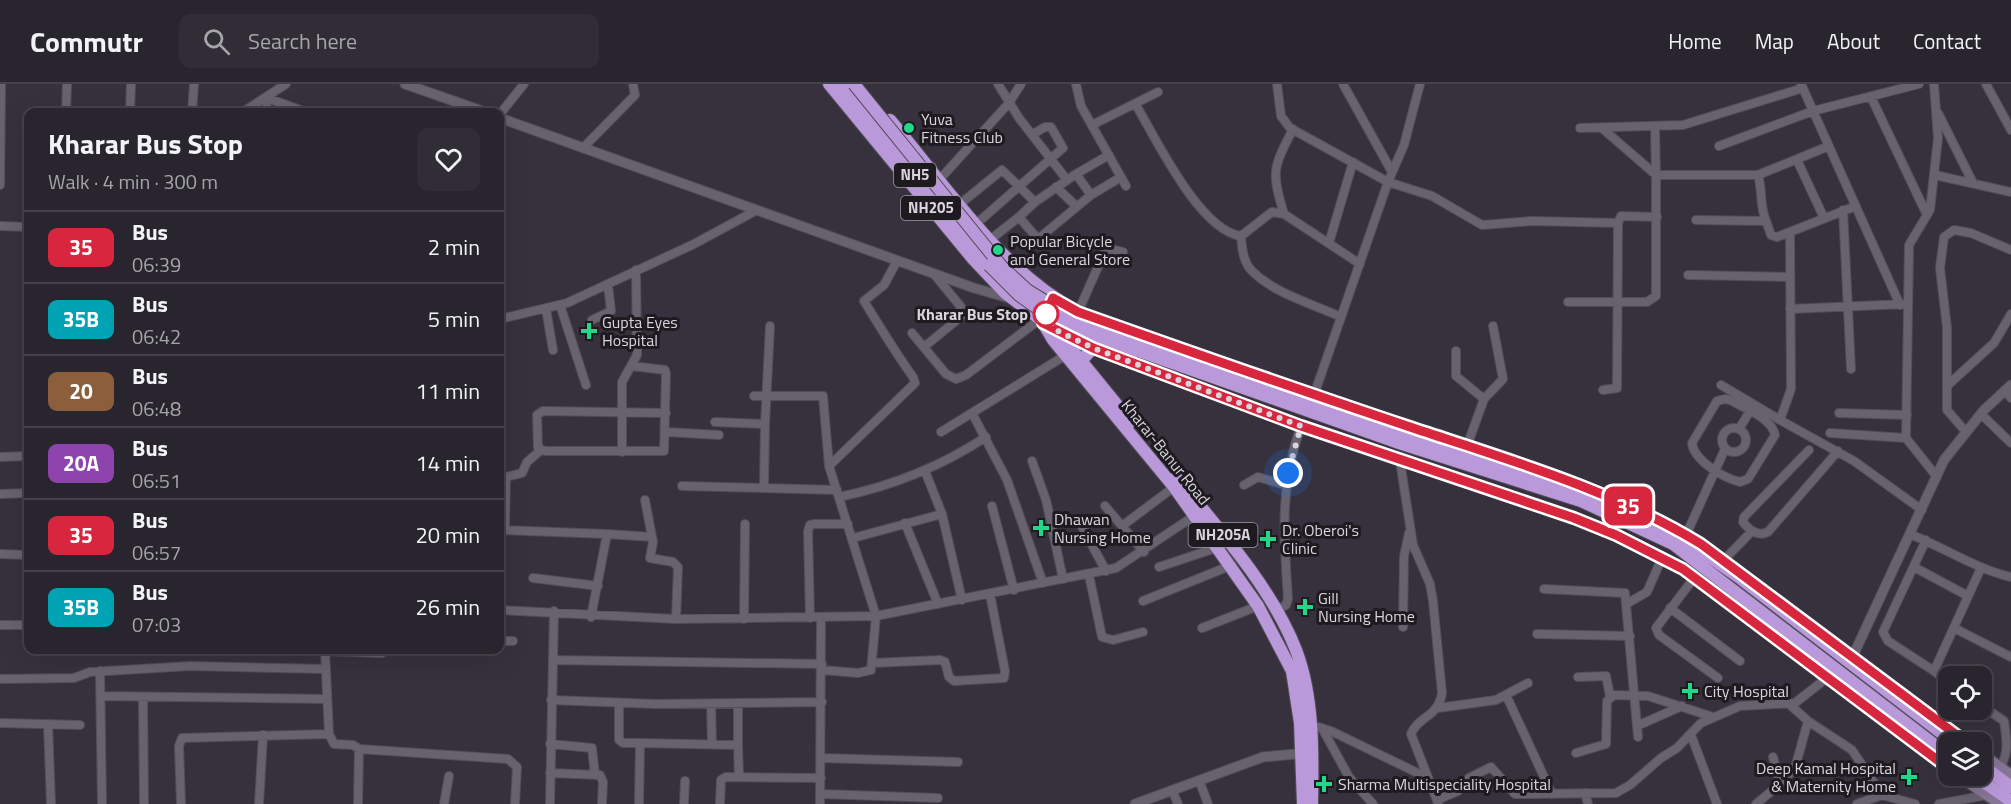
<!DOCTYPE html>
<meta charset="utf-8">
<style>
body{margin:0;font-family:"Titillium Web",sans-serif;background:#312d36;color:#f1f3f6;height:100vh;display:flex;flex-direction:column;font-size:22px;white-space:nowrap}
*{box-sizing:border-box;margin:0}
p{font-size:20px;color:#a5a5aa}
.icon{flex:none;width:33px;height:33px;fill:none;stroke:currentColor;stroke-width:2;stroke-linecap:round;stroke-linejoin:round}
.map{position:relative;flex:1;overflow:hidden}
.drawer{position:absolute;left:24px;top:24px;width:480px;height:546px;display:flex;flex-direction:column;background:#29252e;border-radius:12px;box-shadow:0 6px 24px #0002,0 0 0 2px #45424a}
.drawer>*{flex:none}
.badge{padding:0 12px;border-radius:9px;font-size:21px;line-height:39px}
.buttons{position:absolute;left:1938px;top:582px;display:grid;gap:12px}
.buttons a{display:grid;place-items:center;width:54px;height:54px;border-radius:12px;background:#29252e;box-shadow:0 6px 24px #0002,0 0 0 2px #45424a;font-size:30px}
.you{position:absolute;width:30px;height:30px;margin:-15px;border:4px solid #fff;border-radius:50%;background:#1a73e8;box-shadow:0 0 0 9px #1a73e833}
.map>.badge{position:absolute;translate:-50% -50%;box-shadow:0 0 0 3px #fff}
.round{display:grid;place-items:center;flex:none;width:63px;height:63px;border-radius:12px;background:#312d36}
.head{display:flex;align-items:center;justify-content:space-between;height:102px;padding:0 24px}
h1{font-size:28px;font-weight:700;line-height:45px}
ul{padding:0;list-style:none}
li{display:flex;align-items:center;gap:18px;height:72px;padding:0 24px;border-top:2px solid #45424a}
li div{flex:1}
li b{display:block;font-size:22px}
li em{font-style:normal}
li .badge{min-width:66px;font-weight:700;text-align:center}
header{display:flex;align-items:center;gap:36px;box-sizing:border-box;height:84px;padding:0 30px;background:#29252e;border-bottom:2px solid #45424a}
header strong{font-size:28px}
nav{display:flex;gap:33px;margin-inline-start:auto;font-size:21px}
.search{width:420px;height:54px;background:#312d36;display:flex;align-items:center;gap:15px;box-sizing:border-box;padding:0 21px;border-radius:12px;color:#a5a5aa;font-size:22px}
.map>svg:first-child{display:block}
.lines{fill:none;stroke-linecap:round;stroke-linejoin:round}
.minor-casing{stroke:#524e58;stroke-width:10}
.tertiary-casing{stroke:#524e58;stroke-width:11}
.secondary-casing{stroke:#524e58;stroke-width:13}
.trunk-casing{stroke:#524e58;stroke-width:14}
.minor{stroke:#68626f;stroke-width:8}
.tertiary{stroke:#68626f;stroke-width:9}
.secondary{stroke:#877797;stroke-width:10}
.trunk{stroke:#ba99da;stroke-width:12}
.trunk-bridge-casing{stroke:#524e58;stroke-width:14;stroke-linecap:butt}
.trunk-bridge{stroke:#ba99da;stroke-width:12}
.line-casing{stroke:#fff;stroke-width:14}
.line{stroke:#d7263d;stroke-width:9}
.walk{stroke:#d9d5dd;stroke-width:6;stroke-dasharray:0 10.8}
.poi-dot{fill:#20d887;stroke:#1d1a20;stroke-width:2}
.stop-dot{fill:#fff;stroke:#d7263d;stroke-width:3}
.labels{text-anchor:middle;stroke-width:6;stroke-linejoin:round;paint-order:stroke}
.shield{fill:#1d1a20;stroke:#a19da4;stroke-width:1.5}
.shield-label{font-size:15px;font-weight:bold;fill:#d9d5dd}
.poi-label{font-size:16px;fill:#d9d5dd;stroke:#1d1a20;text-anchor:start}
.stop-label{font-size:16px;font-weight:bold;fill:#d9d5dd;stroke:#1d1a20;text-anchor:end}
.street-label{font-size:16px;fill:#d9d5dd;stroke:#1d1a20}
</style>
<header>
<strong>Commutr</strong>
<div class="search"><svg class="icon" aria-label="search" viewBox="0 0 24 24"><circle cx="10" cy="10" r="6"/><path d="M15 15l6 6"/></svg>Search here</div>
<nav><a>Home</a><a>Map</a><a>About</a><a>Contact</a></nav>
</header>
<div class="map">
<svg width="2011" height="720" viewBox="0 0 2011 720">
<rect width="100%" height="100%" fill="#37313d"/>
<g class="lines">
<g class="minor-casing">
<path id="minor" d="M 998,0 L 1019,34 L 1067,96
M 1076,0 L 1081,22 L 1126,102
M 1277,0 L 1281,32 L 1290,44 L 1388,98 L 1432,112 L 1482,141 L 1532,137 L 1618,139
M 1343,0 L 1392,88
M 1801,0 L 1900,221
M 1934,0 L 1938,54 L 1930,126 L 1909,161 L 1906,354 L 1937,393
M 1986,0 L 2011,46
M 1871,13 L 1927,131
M 1136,21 C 1156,55 1200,147 1241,152 L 1272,128 L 1284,130 L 1360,180
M 66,28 L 67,0
M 130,28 L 131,0
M 192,28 L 194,0
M 243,28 L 286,0
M 266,28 L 267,14 L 306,28
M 1938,29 L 1973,99
M 500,30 L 524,0
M 1092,41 L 1158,8
M 1655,43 L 1656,91 L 1758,91 L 1829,62
M 1580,44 L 1683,41 L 1803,4
M 1719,62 L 1813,27 L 1919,0
M 583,64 L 635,11 L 633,0
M 1797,76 L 1824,134
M 1076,90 L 1109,71
M 1758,91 C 1763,108 1759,120 1766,137
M 1935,91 L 2011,108
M 940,95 L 1009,19 L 1021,0
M 0,101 L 1,0
M 1056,103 L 1075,121
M 1091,111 L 1121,93
M 960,120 L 1002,86 L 1035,118
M 1843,126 L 1851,285
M 1284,130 C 1271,87 1273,84 1293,45
M 1696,136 L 1766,137 L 1771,151 L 1777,153 L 1856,122
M 976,140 L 1063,64 L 1051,43 L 1045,43 L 1033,50
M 0,142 L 28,143
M 1790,149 L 1791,305 L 1780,336 L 1854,377 L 1922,426
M 1241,152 C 1242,164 1243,178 1252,187 C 1275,210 1313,220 1341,233
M 991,155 L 1019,133 L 1038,155 L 1091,111 L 1076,90 L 1035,118 L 1019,133
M 1329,159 L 1353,78
M 1688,191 L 1790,193
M 1568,218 L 1647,218 L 1656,212 L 1656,91 L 1603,45
M 560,221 L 586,301
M 546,225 L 553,266
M 1790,225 L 1905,220
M 1078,228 L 1105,167 L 1111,165 L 1123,168
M 500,235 L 567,219 L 694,160 L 755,127
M 592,236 L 611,227 L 608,201
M 912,249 L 946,290 L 956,295 L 966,291 L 1039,236
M 924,263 L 963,231 L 961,223 L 934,190
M 1456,267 L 1456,292 L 1484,315 L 1467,362
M 632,282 L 665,286 L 666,290 L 664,367 L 545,367 L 538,364 L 537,331 L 543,327 L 666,329
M 1721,301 L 1780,336
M 1948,301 L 1994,259 L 2011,230
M 1603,306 L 1617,304 L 1618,139 L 1621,132 L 1657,133
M 2005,306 L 2011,314
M 1314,311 L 1388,98 L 1404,61 L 1420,0
M 754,312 L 823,312 L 829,382
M 1484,315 L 1503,295 L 1493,242
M 1725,315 L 1730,316 C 1744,324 1772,334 1775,351 L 1748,395 L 1740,398 C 1724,394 1694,377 1692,359 L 1717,317 Z
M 972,329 L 1007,396 L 1043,499
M 1839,329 L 1907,331
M 1981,330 L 2011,359
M 715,338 L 765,340
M1722 356a12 12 0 1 1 24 0a12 12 0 1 1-24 0Z
M 1739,345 L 1750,327
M 667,348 L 719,351
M 941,348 L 1066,271
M 1966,348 L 1947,326 L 1947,244 L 1940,184 L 1944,153 L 1954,146 L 1971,149 L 2011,166
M 1830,349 L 1906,354
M 1809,366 L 1744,433 L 1743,438 C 1749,446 1758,453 1768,448 L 1838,367
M 622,368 L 622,298 L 637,271 L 636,186
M 0,373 L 28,372
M 1032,377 L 1046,416 L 1063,495
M 1400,377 L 1413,461 L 1430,500 L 1433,517 L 1442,609 C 1438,634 1418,632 1411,650 L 1438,719
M 925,387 L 942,430 L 962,516
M 1244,401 L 1258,393 L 1285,401
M 682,402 L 837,406
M 764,402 L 765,340 L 770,242
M 0,410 L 28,409
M 839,413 C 893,402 940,383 986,353
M 645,416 L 653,458 L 650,474 L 673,478 L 678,483 L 676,535
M 992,422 L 1014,506
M 1105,422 L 1144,468
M 1079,437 L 1106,487
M 905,439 L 938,520
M 1122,442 L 1174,403
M 504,446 L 607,450 L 591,533
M 607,450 L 652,453
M 1686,451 L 1725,365
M 1912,451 C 1945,464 1976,485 2011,493
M 500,453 L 505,442 L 506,393 L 522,389 L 527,378 L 541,366
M 853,454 L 942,430
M 1926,456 L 1883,548 L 1888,557 L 1934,587 L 1981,484
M 0,470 L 28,471
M 1723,477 L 1752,447
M 1159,483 L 1219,463
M 1914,483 L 1968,512
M 1089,491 L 1102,553 L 1113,556 L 1143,548
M 533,494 L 598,502
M 1694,494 L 1656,544 L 1659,551 L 1718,594
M 1544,505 L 1625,509 L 1638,653
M 1143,517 L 1232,481
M 1628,519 L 1647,508 L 1662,474
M 1670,524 L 1740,577
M 500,526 L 676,535 L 876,532 L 1116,484 L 1197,430
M 1276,527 L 1286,521 L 1288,515 C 1284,453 1279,402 1301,342
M 810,534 L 808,447 L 810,441 L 815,440 L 848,440
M 744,535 L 745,440
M 0,541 L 28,541
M 1403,543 L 1404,472 L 1409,449
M 1202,544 L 1258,522
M 1954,544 L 2011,573
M 1537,550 L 1630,552
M 500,557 L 513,557
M 325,566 L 329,650 L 334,660 L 353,661 L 359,665 L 358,720
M 325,567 L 382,569 L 387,566
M 553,576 L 822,580
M 872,579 L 940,576 L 945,578 L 949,593 L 954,597 L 1004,594 L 1005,587 L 990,510
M 822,586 L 858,589 L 871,586 L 876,532 L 829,382 L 915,299 L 913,293 C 895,268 880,243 864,217 L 884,201 L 897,177
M 100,587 L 102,720
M 1934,587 L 1948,598
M 1578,593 L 1606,592 L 1610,612
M 0,595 L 74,594 L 90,588 L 190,582 L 326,585
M 1506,611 L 1552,710
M 100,612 L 326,615
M 143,613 L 144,720
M 551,616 L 656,620 L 822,618
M 619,619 L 619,656 L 623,659 L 640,659
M 711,620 L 712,660
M 1789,620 L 1808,637 L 1852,666 L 1882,711 L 1915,720
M 1982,622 L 2004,637 C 2006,653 2010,668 2000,683
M 1438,624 L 1496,616 L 1528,599
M 0,639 L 80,641
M 48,640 L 51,720
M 1308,640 L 1331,647 L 1426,693
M 1637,642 L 1682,622
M 1322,644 L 1349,693 L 1373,720
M 1691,651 L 1717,720
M 550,660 L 592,664 L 595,691
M 738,661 L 738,619
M 359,665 L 508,675 L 517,683 L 515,720
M 1576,669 L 1606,660 L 1607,617 L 1614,611 L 1648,612 L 1713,633
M 1773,673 L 1780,700 L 1795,684 L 1808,637
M 821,674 L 958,678
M 550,689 L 600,691 L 603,698 L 602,720
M 1199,696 L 1208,720
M 1172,706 L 1178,720
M 1585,709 L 1588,720
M 821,710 L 938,714
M 1437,716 L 1458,707 L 1469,694 L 1491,683 L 1515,710 L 1616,709 L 1630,701 L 1661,674 L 1677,664 L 1701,639 L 1740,622 L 1795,619 L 1828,593
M 181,720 L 179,662 L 182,654 L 329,650
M 259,720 L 263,651
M 444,720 L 449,692
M 550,720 L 554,527
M 639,720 L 640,659 L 738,661 L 739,693
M 684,720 L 685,697
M 720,720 L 721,696 L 726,693 L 821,694
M 820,720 L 821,533
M 1756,720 L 1780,700
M 1857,720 L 1882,711
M 1939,720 L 1987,711"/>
</g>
<g class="tertiary-casing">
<path id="tertiary" d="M 405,0 L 485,28
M 500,34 L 974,204 L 1009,214
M 1828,593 L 1852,574 L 1944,376 L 1984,326 L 2011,301
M 1135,720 L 1263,673 L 1307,669"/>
</g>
<g class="secondary-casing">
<path id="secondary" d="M 1078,228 L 1574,400
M 1058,247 L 1093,264 L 1301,342 L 1574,434 L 1616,451 L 1683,485 L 1948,684
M 1627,422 L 1673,443
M 1888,601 L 1966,658
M 1982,670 L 2011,691
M 1959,692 L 2000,720"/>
</g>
<g class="trunk-casing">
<path id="trunk" d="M 829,0 L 973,175 L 1005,209 L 1049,242
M 842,0 L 989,181
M 890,36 C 947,103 999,185 1078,228
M 1053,214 L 1043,239 L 1053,256 L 1174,403 L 1258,522 L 1292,587 L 1300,639 L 1303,720
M 1064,220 L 1056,246 L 1131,338
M 1082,276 L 1093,264
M 1176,393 C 1218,444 1272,504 1296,566 C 1314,613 1313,670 1312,720
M 1982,681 L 2011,703
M 1975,692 L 2011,717"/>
</g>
<use href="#minor" class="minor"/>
<use href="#tertiary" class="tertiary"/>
<use href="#secondary" class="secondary"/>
<use href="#trunk" class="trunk"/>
<g class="trunk-bridge-casing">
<path id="trunk-bridge" d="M 854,0 L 1002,183 L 1027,206 L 1071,233 L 1169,269 L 1588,410 L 1675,449 L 1737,492 L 1953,658
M 989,181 L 1019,211 L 1057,238 L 1402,360 L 1581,417 L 1673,460 L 1948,671"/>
</g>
<use href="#trunk-bridge" class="trunk-bridge"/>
</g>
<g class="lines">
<g class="line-casing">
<path id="line" d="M 1948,684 L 1683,485 L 1616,451 L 1574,434 L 1301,342 L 1093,264 L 1043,239 L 1053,214 L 1078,228 C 1188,267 1299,306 1410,343 C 1509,376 1611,405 1701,460 L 1966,658"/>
</g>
<use href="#line" class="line"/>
<path class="walk" d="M 1046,230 L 1056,246 L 1093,264 L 1301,342 L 1288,389"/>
</g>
<g class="poi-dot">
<circle cx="909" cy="44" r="6"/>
<circle cx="998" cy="166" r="6"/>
<path d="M586 238h6v6h6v6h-6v6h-6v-6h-6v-6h6z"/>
<path d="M1038 435h6v6h6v6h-6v6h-6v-6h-6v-6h6z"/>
<path d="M1265 446h6v6h6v6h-6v6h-6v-6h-6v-6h6z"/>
<path d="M1302 514h6v6h6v6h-6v6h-6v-6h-6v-6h6z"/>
<path d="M1687 598h6v6h6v6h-6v6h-6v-6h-6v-6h6z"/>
<path d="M1906 684h6v6h6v6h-6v6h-6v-6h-6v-6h6z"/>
<path d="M1321 691h6v6h6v6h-6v6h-6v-6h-6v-6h6z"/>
</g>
<circle class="stop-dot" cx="1046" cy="230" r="12"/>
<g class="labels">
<g class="shield">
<rect x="894" y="79" width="42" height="24" rx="4.5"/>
<rect x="901" y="112" width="60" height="24" rx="4.5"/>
<rect x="1188.5" y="439" width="69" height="24" rx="4.5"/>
</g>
<g class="shield-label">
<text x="915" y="96">NH5</text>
<text x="931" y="129">NH205</text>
<text x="1223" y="456">NH205A</text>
</g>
<g class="poi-label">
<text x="921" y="41">Yuva<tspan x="921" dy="18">Fitness Club</tspan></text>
<text x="1010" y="163">Popular Bicycle<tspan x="1010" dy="18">and General Store</tspan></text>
<text x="602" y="244">Gupta Eyes<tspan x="602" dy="18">Hospital</tspan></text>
<text x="1054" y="441">Dhawan<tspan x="1054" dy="18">Nursing Home</tspan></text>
<text x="1282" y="452">Dr. Oberoi's<tspan x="1282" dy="18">Clinic</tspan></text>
<text x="1318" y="520">Gill<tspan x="1318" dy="18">Nursing Home</tspan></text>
<text x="1704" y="613">City Hospital</text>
<text x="1896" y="690" text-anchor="end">Deep Kamal Hospital<tspan x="1896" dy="18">&amp; Maternity Home</tspan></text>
<text x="1338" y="706">Sharma Multispeciality Hospital</text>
</g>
<g class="stop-label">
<text x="1028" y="236">Kharar Bus Stop</text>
</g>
<g class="street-label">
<text transform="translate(1166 368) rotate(51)" y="6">Kharar-Banur Road</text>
</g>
</g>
</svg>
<div class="buttons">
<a><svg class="icon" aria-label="locate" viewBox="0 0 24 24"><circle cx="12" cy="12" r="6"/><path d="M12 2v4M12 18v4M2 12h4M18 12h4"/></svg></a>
<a><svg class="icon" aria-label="layers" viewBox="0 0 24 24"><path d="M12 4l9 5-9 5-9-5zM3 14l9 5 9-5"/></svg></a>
</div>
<div class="you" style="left:1288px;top:389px"></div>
<b class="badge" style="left:1628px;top:422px;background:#d7263d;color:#fff">35</b>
<section class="drawer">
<div class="head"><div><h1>Kharar Bus Stop</h1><p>Walk · 4 min · 300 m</p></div><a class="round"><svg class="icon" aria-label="heart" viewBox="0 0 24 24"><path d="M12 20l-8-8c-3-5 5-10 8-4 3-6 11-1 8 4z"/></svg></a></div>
<ul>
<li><span class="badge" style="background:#d7263d;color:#fff">35</span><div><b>Bus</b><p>06:39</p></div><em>2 min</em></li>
<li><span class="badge" style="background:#00a3b4;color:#fff">35B</span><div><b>Bus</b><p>06:42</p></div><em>5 min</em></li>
<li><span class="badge" style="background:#8b5e3c;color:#fff">20</span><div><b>Bus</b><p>06:48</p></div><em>11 min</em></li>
<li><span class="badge" style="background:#8e44ad;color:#fff">20A</span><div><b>Bus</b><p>06:51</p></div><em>14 min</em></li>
<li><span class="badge" style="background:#d7263d;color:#fff">35</span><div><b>Bus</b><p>06:57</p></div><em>20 min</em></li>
<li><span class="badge" style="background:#00a3b4;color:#fff">35B</span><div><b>Bus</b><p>07:03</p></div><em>26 min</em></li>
</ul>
</section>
</div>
